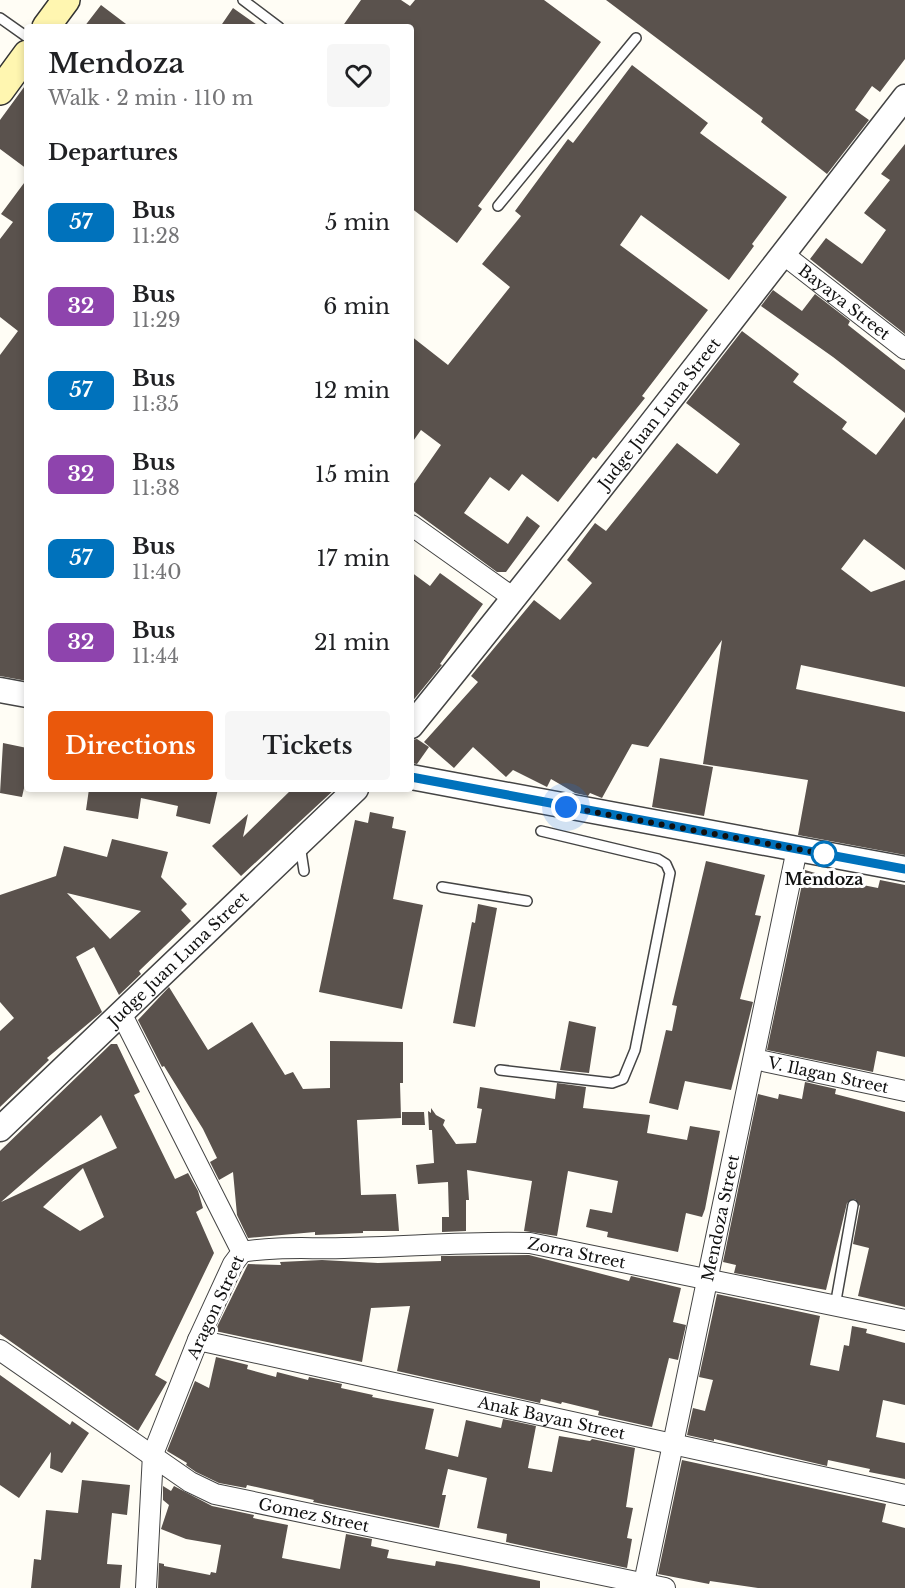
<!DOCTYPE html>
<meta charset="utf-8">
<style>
body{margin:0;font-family:"Libre Baskerville",serif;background:#f6f6f6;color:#202124;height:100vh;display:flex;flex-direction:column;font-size:22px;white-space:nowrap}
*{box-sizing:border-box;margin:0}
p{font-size:20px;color:#757577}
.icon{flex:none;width:33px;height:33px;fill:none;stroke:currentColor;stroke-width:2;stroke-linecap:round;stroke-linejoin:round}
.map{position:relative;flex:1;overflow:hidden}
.details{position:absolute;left:24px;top:24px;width:390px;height:768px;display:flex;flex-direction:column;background:#fff;border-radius:6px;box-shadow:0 3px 9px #0003}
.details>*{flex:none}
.badge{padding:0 12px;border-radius:9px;font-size:21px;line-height:39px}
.you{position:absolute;width:30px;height:30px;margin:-15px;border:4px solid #fff;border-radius:50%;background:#1a73e8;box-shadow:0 0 0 9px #1a73e833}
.map>.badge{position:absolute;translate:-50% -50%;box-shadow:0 0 0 3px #fff}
h2{padding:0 24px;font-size:22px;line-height:54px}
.round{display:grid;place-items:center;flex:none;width:63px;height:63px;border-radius:6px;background:#f6f6f6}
.summary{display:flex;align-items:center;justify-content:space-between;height:102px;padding:0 24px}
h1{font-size:28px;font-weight:600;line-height:45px}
.cta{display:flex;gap:12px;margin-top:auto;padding:12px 24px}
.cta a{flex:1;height:69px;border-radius:6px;background:#ea580c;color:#fff;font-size:24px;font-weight:600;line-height:69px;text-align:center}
.cta a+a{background:#f6f6f6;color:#202124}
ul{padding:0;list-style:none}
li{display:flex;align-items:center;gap:18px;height:84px;padding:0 24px}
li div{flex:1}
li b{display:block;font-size:22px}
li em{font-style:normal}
li .badge{min-width:66px;font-weight:700;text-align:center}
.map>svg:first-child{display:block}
.building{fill:#5a524d;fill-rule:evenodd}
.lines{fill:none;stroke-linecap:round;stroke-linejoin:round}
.service-casing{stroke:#444;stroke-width:12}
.minor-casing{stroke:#444;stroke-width:22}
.tertiary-casing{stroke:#444;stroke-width:27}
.secondary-casing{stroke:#333;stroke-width:30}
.service{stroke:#fff;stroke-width:9}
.minor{stroke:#fff;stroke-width:20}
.tertiary{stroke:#fff;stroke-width:24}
.secondary{stroke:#fff6b0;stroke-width:27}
.line-casing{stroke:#fff;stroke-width:14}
.line{stroke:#0072bc;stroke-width:9}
.walk{stroke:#111;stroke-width:6;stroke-dasharray:0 10.8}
.stop-dot{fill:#fff;stroke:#0072bc;stroke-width:3}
.labels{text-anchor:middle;stroke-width:6;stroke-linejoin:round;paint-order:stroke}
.street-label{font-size:16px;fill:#111;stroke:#fff}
.stop-label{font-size:16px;font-weight:bold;fill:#111;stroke:#fff}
</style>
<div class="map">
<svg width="905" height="1588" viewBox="0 0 905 1588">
<rect width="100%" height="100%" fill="#fffdf5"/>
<path class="building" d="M 361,0 L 401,0 L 410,6 L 415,0 L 544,0 L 601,42 L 478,206 L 482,209 L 457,243 L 411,208 L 411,27 L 342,27 Z
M 606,0 L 905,0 L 905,59 L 880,92 L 872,86 L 855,110 L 869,120 L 827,174 L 761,122 L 763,118 Z
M 101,5 L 130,27 L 84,27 Z
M 233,8 L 260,27 L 220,27 Z
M 632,65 L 708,123 L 700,133 L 787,197 L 752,244 L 754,246 L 729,280 L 641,215 L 620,245 L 708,310 L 642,396 L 645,398 L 596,459 L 593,457 L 558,502 L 522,474 L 509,491 L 490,477 L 464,513 L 508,544 L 527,516 L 540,526 L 506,572 L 497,572 L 411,509 L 411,488 L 441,445 L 421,430 L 411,444 L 411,336 L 448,365 L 510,287 L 482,264 L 521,216 L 515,211 L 568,139 L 573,143 Z
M 27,83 L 27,169 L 0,149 L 0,120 Z
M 905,144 L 905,334 L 810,259 L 826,238 L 862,264 L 886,230 L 864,213 L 890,180 L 881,174 Z
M 27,179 L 27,681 L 0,676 L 0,355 L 18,331 L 0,317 L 0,239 L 13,222 L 1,214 Z
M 773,290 L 802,311 L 815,294 L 850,321 L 848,325 L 905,370 L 905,413 L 833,357 L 761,306 Z
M 742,331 L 799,374 L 793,382 L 847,422 L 842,429 L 876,455 L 905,417 L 905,570 L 864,539 L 841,569 L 871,592 L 905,580 L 905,687 L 801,665 L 796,689 L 905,712 L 905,855 L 798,835 L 808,780 L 703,764 L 722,640 L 648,747 L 632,744 L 602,798 L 590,793 L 588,796 L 575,793 L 551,779 L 547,787 L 513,770 L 506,777 L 473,747 L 454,768 L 424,742 L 478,682 L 471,676 L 534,600 L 560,620 L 592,583 L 567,560 L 595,523 L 606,531 L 677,443 L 717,474 L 740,444 L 686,403 Z
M 411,572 L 430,586 L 440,573 L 483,604 L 440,664 L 442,665 L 411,703 Z
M 417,739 L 429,747 L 417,764 L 411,763 L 411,740 Z
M 3,743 L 27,748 L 27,775 L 22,797 L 0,793 Z
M 660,758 L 713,767 L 704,816 L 652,807 Z
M 89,789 L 218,789 L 210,824 L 176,816 L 178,806 L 141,798 L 138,819 L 86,810 Z
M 292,789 L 335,789 L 241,876 L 212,846 L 248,814 L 243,837 Z
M 370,812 L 394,817 L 392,828 L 406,831 L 393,899 L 423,905 L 402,1009 L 319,992 L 355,820 L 368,823 Z
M 112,839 L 168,852 L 161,877 L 187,904 L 181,910 L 191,921 L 139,971 L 141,974 L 119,995 L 94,947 L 76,957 L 102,1012 L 47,1058 L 49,1060 L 0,1107 L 0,1031 L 14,1018 L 0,1002 L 0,895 L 56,876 L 64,846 L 107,857 ZM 67,893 L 141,911 L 110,939 Z
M 706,861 L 765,875 L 755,915 L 761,916 L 740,999 L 753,1002 L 731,1090 L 685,1081 L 678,1110 L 649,1103 L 666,1030 L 672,1031 L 677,1006 L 672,1005 Z
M 805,870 L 822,875 L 822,877 L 878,888 L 880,880 L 905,885 L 905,1057 L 877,1051 L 873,1072 L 767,1050 Z
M 478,904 L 497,908 L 475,1027 L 453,1023 L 472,922 L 475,923 Z
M 169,987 L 208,1050 L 252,1022 L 285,1075 L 293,1072 L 303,1089 L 330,1088 L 330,1041 L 403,1042 L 403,1083 L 400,1083 L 401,1118 L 357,1120 L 361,1195 L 396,1194 L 399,1231 L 363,1231 L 363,1233 L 315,1235 L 315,1232 L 248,1238 L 237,1215 L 233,1172 L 219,1180 L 210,1162 L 217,1158 L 203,1129 L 164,1066 L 162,1067 L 138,1020 Z
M 569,1021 L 596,1027 L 589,1073 L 560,1070 Z
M 111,1044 L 117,1044 L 140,1092 L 134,1095 L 175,1179 L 188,1173 L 198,1191 L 203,1208 L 196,1212 L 214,1253 L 155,1375 L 167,1382 L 138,1431 L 0,1334 L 0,1151 ZM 101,1115 L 117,1148 L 1,1202 ZM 83,1168 L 104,1217 L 80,1231 L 43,1207 Z
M 805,1082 L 836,1089 L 835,1094 L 905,1112 L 905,1307 L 858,1296 L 869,1248 L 853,1244 L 860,1206 L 855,1199 L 847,1203 L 826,1290 L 734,1273 L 736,1265 L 723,1262 L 758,1094 L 778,1099 L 779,1094 L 802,1099 Z
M 557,1083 L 586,1087 L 583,1108 L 650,1115 L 647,1133 L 687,1140 L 690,1126 L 720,1131 L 705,1209 L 702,1217 L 686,1213 L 678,1252 L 607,1237 L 608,1232 L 586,1227 L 590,1209 L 612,1213 L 618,1181 L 568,1171 L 557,1236 L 524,1231 L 532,1181 L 467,1170 L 469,1200 L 466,1200 L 466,1231 L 442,1232 L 442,1217 L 449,1217 L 448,1182 L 418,1184 L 416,1165 L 434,1163 L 432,1130 L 429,1130 L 428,1111 L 431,1113 L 431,1108 L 436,1115 L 445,1120 L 443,1125 L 456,1144 L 476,1143 L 482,1109 L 477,1108 L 480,1087 L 555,1099 Z
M 402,1112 L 424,1112 L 425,1125 L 402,1125 Z
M 529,1255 L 629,1281 L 631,1276 L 681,1288 L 673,1322 L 686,1325 L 678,1360 L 669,1358 L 652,1427 L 598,1415 L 599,1411 L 562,1402 L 561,1404 L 541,1399 L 540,1403 L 397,1371 L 410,1306 L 371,1308 L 362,1362 L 215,1331 L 248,1264 L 281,1265 L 280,1262 L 322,1260 L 378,1263 L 441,1261 L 441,1256 Z
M 717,1294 L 820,1316 L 810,1365 L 839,1371 L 844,1345 L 849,1346 L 852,1326 L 867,1329 L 866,1333 L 905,1343 L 905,1405 L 883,1400 L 876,1437 L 905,1443 L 905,1479 L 869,1472 L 870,1469 L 828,1460 L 827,1466 L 714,1439 L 714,1441 L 687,1435 L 693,1408 L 705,1411 L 713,1380 L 699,1377 Z
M 216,1357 L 248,1365 L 247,1369 L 276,1377 L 277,1372 L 308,1380 L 309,1377 L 342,1384 L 341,1388 L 373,1395 L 372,1397 L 434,1409 L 425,1449 L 458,1457 L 466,1420 L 501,1428 L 503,1419 L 536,1426 L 528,1468 L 552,1472 L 559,1436 L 590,1441 L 592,1439 L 635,1448 L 626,1507 L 633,1508 L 627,1538 L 632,1539 L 627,1568 L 506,1542 L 507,1534 L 477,1528 L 487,1478 L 448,1469 L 442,1495 L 446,1495 L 439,1528 L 313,1502 L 314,1500 L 247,1485 L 246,1488 L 219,1483 L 196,1472 L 186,1465 L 187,1463 L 167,1451 L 195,1381 L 209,1388 Z
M 0,1375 L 70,1425 L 72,1421 L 89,1433 L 62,1473 L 50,1468 L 51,1452 L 19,1498 L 0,1485 Z
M 682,1460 L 886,1504 L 882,1522 L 905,1528 L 905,1588 L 758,1588 L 710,1581 L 709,1584 L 658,1574 Z
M 82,1480 L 130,1485 L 127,1515 L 112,1513 L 107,1564 L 122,1565 L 120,1588 L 31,1588 L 34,1559 L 41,1560 L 46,1510 L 78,1513 Z
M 163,1486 L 171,1491 L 174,1486 L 212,1506 L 254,1515 L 253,1518 L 288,1525 L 282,1558 L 340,1569 L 346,1534 L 372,1539 L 371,1546 L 389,1550 L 387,1558 L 435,1566 L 436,1561 L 460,1565 L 540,1581 L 540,1588 L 158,1588 L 159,1563 L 164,1564 L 164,1566 L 210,1575 L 211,1572 L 216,1573 L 221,1545 L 186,1539 L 161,1529 L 169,1505 L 163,1500 Z"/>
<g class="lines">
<g class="service-casing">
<path id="service" d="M 243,0 L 279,27
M 0,18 L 27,37
M 498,206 L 636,38
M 300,845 L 304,871
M 442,887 L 527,901
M 500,1070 L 612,1083 L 623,1079 L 635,1050 L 670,873 L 666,864 L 658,859 L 541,831
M 835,1306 L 853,1205"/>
</g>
<g class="minor-casing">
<g id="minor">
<path id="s1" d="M 783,254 L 905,349"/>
<path d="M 411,525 L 515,599"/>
<path d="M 121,1013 L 242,1252 L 233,1264 L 198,1340 L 153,1454 L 146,1588"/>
<path id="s2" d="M 754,1059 L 905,1091"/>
<path id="s3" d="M 242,1252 C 276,1246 310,1249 344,1248 C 406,1247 468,1241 530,1243 L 905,1320"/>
<path id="s4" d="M 198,1340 L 905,1495"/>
<path id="s5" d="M 0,1350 L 190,1482 L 215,1494 L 665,1588"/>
<path id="s6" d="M 643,1588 L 797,849"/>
</g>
</g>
<g class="tertiary-casing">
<g id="tertiary">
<path d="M 0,690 L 27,695"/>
<path id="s7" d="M 411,726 C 579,519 741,308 905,97"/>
<path d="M 411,777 L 905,869"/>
<path id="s8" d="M 0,1129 L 356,789"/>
</g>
</g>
<g class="secondary-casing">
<path id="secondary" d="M 46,27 L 66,0
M 0,91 L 27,54"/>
</g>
<use href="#service" class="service"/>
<use href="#minor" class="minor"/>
<use href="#tertiary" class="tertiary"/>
<use href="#secondary" class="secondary"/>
</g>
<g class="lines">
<g class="line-casing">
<path id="line" d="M 411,777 L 905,869"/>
</g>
<use href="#line" class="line"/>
<path class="walk" d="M 566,807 L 824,854"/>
</g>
<circle class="stop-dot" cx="824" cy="854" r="12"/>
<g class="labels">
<g class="street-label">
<text dy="6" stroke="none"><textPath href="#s1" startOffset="78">Bayaya Street</textPath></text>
<text dy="6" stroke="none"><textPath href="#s7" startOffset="399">Judge Juan Luna Street</textPath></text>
<text dy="6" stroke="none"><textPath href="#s8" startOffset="246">Judge Juan Luna Street</textPath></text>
<text dy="6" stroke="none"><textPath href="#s2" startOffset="76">V. Ilagan Street</textPath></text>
<text dy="6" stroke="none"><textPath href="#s6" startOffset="378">Mendoza Street</textPath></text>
<text dy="6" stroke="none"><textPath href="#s3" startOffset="336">Zorra Street</textPath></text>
<text transform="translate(215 1307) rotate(-65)" y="6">Aragon Street</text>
<text dy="6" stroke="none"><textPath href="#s4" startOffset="362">Anak Bayan Street</textPath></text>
<text dy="6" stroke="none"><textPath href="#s5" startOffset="360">Gomez Street</textPath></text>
</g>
<g class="stop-label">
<text x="824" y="885">Mendoza</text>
</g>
</g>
</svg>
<div class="you" style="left:566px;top:807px"></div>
<section class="details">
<div class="summary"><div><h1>Mendoza</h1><p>Walk · 2 min · 110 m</p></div><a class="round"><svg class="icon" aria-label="heart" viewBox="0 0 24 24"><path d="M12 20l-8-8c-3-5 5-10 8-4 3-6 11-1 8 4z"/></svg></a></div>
<h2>Departures</h2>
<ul>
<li><span class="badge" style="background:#0072bc;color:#fff">57</span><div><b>Bus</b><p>11:28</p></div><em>5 min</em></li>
<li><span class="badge" style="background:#8e44ad;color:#fff">32</span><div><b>Bus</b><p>11:29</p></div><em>6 min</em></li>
<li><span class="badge" style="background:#0072bc;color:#fff">57</span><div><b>Bus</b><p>11:35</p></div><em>12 min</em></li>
<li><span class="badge" style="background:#8e44ad;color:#fff">32</span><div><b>Bus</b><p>11:38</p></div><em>15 min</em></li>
<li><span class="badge" style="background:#0072bc;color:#fff">57</span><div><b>Bus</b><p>11:40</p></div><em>17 min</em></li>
<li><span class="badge" style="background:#8e44ad;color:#fff">32</span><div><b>Bus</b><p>11:44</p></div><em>21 min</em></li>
</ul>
<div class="cta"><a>Directions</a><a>Tickets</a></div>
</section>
</div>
